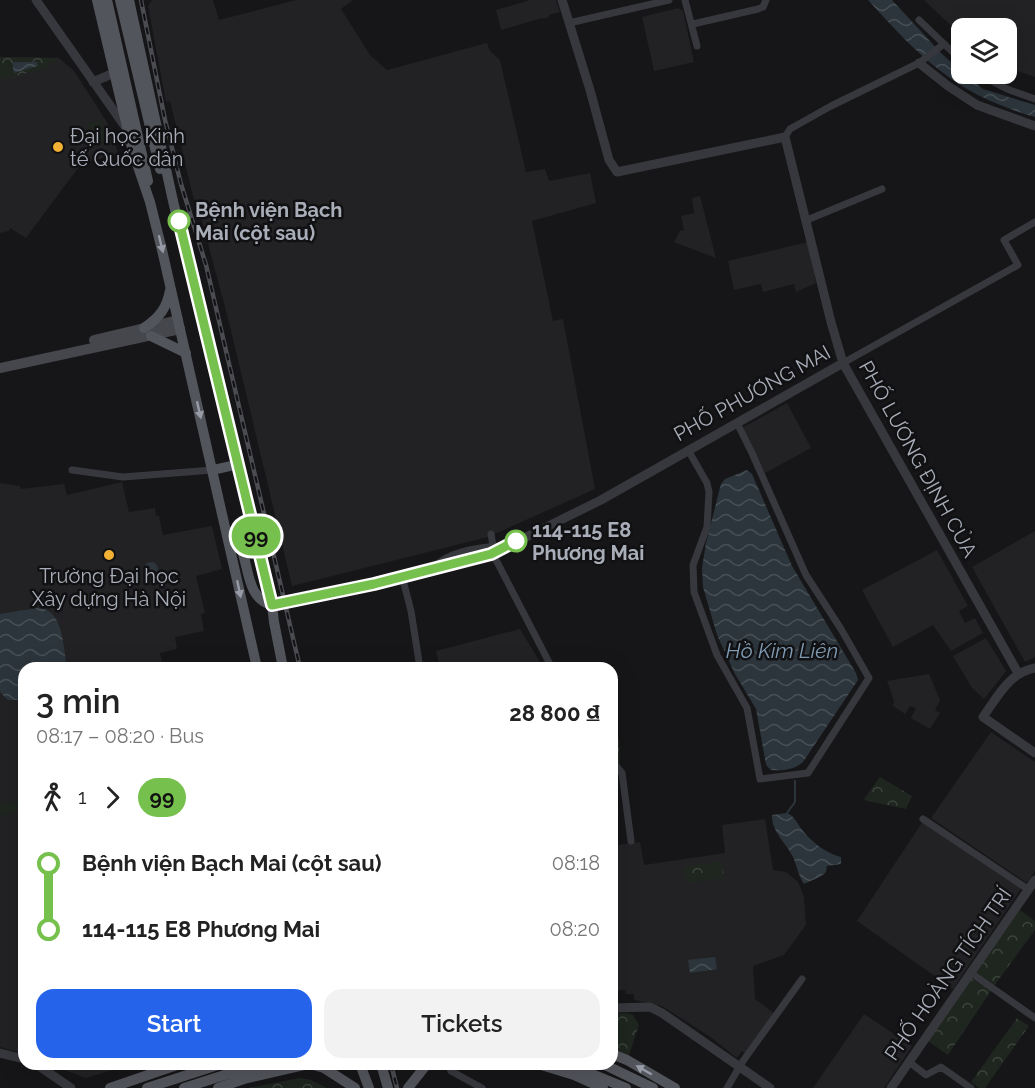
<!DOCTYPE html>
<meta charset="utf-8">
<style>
body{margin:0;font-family:Raleway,sans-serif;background:#f2f2f2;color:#222;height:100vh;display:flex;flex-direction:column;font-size:22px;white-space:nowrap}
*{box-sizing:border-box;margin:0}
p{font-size:20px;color:#767676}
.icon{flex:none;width:33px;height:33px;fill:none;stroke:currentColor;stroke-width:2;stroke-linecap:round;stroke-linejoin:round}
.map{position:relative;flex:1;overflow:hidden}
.drawer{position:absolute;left:18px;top:662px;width:600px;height:408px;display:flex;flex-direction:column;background:#fff;border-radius:18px;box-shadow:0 6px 24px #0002}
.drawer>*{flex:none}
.badge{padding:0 12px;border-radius:20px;font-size:21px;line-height:39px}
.fabs{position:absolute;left:951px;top:18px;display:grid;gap:12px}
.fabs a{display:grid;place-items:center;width:66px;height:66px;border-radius:12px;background:#fff;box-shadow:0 6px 24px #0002;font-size:30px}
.map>.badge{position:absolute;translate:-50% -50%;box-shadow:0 0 0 3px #fff}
.legs{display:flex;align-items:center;gap:9px;height:66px;padding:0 18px;font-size:20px}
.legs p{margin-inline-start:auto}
.head{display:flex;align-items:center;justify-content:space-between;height:102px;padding:0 18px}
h1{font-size:33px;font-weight:600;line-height:45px}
.primary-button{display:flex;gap:12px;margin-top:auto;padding:12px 18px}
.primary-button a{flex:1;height:69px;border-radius:18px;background:#2563eb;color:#fff;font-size:24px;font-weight:600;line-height:69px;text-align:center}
.primary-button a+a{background:#f2f2f2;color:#222}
ul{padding:0 18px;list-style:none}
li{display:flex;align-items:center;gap:21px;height:66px;font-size:22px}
li i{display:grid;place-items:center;width:9px;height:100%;margin:0 8px;background:currentColor}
li i::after{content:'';width:15px;height:15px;margin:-8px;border:4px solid;border-radius:50%;background:#fff}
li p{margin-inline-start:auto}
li:first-child i{background:linear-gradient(#0000 50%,currentColor 0)}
li:last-child i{background:linear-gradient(currentColor 50%,#0000 0)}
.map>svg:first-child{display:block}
.built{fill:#222225}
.grass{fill:#1e261f}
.forest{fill:url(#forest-crowns)}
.water{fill:url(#water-waves)}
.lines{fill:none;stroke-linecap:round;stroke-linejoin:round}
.stream{stroke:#2c353c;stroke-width:2}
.minor{stroke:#37383d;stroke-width:7}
.tertiary{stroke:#37383d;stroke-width:9}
.secondary{stroke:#45474d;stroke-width:10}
.primary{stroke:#53555c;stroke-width:10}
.rail-casing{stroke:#4a4c52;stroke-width:4.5}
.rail{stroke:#111113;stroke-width:2;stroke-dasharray:7;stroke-linecap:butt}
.oneway{fill:#979ba6}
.line-1-casing{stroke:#fff;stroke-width:14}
.line-1{stroke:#76c04d;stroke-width:9}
.poi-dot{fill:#f2b134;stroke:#111113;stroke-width:2}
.stop-1-dot{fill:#fff;stroke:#76c04d;stroke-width:3}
.labels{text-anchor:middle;stroke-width:5;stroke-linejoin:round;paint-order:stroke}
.poi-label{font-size:20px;fill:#a8adb8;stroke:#111113;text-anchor:start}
.stop-label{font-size:20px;font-weight:bold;fill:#a8adb8;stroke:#111113;text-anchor:start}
.street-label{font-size:20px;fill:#a8adb8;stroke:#111113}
.water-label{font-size:21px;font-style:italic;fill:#7f9bb3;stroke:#111113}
</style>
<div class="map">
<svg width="1035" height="1088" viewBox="0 0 1035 1088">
<defs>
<pattern id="forest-crowns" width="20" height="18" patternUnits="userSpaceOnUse" patternTransform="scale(1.5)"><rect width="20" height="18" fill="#1e261f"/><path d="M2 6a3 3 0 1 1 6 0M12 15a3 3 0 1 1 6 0" fill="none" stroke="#3c433d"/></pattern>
<pattern id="water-waves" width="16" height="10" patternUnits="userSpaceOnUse" patternTransform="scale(1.5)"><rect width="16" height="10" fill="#2c353c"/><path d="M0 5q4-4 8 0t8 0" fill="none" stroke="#485056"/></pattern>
</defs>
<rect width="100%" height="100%" fill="#161618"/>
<path class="built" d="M 152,0 L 213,0 L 219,20 L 296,0 L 353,0 L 341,9 L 370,55 L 387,70 L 487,43 L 490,51 L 500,60 L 526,172 L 545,169 L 549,181 L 590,173 L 596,203 L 532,221 L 553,321 L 563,319 L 595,489 L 488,537 L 292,586 L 229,322 L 203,225 L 193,196 L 170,101 L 166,102 L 148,6 Z
M 530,0 L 556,0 L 560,12 L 549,15 L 549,17 L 543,19 L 542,18 L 501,30 L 496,10 Z
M 924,0 L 1035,0 L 1035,77 L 1007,67 L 1006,28 L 962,28 L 961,35 Z
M 678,8 L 683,11 L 694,62 L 654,71 L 642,17 Z
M 0,57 L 59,58 L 74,71 L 112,130 L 118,154 L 81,164 L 26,238 L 10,228 L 9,231 L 0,233 Z
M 700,196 L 716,258 L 674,242 L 680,231 L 684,230 L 681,216 L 694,213 L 692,198 Z
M 808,242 L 816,283 L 796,292 L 794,284 L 763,292 L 761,284 L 734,290 L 728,261 Z
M 787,403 L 811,448 L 765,473 L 742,428 Z
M 122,482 L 129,512 L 155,508 L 156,516 L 159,516 L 163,535 L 212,526 L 222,569 L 196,576 L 205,613 L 201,614 L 204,631 L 175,637 L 177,649 L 160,653 L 163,667 L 24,668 L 24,1054 L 0,1047 L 0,483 L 20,486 L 20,489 L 64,484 L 67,495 Z
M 1035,531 L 1035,657 L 1025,662 L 972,567 Z
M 937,550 L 968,606 L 959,611 L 965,623 L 975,618 L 983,633 L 951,651 L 933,625 L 893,647 L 862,590 Z
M 520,629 L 543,667 L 440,667 L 436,651 Z
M 986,638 L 1006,671 L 984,699 L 972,688 L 953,656 Z
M 929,674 L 940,700 L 935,710 L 940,713 L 930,729 L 911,718 L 916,708 L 910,706 L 905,714 L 893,706 L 894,701 L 887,681 Z
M 991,732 L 1035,762 L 1035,871 L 1027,883 L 931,818 Z
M 765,819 L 773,870 L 786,872 L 798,882 L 804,897 L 806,925 L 784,955 L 753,966 L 755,999 L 775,1014 L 747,1054 L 742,1051 L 737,1058 L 712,1038 L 662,1006 L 634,1000 L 634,994 L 626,994 L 625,990 L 612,991 L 612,846 L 640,842 L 644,865 L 725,853 L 722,825 Z
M 923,821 L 1022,887 L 953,989 L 857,921 Z
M 864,1014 L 912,1046 L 884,1088 L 813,1088 Z
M 48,1064 L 132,1064 L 86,1078 Z"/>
<path class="grass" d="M 101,120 L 106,141 L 91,144 L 87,124 Z
M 17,801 L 20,811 L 0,816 L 0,805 Z"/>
<path class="forest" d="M 0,57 L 59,58 L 47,68 L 0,80 Z
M 619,738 L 620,768 L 612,758 L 612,739 Z
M 880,777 L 912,796 L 906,809 L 867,801 L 864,799 Z
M 722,861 L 724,878 L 686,883 L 684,867 Z
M 1020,910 L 1035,921 L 1035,930 L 994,986 L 975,972 Z
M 971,978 L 991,991 L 948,1055 L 928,1041 Z
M 627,1013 L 633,1015 L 639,1025 L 629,1055 L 612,1049 L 612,1014 Z
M 1017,1018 L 1029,1026 L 985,1088 L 979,1088 L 971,1082 Z
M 300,1078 L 311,1080 L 327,1088 L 249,1088 Z"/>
<path class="water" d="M 868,0 L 892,0 L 941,53 L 961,71 L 962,74 L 964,74 L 983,89 L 1035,105 L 1035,117 C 1003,108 968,93 942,72 C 915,52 891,25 868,0 Z
M 12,62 L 37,62 L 38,66 L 14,73 Z
M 747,470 L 752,474 L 792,566 L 856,673 L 858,680 L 803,762 C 794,770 782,771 771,770 L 766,765 L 756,709 L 735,674 L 717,635 L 703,587 L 702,568 L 706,543 L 721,484 L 725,479 Z
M144 569a7 7 0 1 1 14 0a7 7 0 1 1-14 0Z
M 37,608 C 64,608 63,648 67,667 L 24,668 L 24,700 L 8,700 L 0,692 L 0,614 Z
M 787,813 C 794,816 796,821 800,827 C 810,841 825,853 841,857 L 841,864 L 827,866 L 826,872 C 821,878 811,880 804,884 C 798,875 797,866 793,857 C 786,843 771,831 772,815 Z
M 715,957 L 717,969 L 690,973 L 688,960 Z"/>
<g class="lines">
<path class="stream" d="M 787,813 L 795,802 L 795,781"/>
<path class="minor" d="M 685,0 L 697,46
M 919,20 L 962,61
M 569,23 L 669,0
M 693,24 L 758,9 L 763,7 L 766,0
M 978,74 L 1007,89 L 1035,99
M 785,137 L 790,129 L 831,106 L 919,63 L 944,44
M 807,220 L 882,189
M 843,363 L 1018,265 L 1004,240 L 1035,222
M 688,450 L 707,483 L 709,492 L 707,527 L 693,565 L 694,592 L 717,655 L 747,708 L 760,779 L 808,773 L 869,678 L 841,629 L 806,575 L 752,453 L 737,423
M 72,470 L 123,477 L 213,470
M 491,534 L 495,558 L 552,668
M 402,576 L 411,611 L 420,668
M 612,761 L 622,773 L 631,841
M 923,819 L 1029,890
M 971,973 L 1035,1018
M 909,1062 L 926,1075 L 941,1067 L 971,1088
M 448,1064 L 451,1071 L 482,1088
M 727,1088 L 743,1061 L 802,979"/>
<path class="tertiary" d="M 36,0 L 126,128
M 562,0 L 590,90 L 609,160 L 617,172 L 785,137 L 831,322 L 843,363 L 1018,673
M 919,63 L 948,86 L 977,105 L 1035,126
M 93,82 L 114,73
M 435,567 C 451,552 480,548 502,547
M 272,605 L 394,579 L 494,553 L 601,500 L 843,363
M 1035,668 C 1009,673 998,696 983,717 L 1035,753
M 612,1008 L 650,1007 L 662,1013 L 770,1088
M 0,1053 L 24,1059
M 36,1064 L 71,1088
M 891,1088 L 1035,880"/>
<path class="secondary" d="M 94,340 L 178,320
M 0,368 L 180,329"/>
<path class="primary" d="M 97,0 L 133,152 L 150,202 L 162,250 L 257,668
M 107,0 L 148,181
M 120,0 L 160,169
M 129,0 L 173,201 L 272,605 L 274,622 L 283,668
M 144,328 C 159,318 167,308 170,290
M 151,336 L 186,353
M 213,470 L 239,464
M 227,532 C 255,547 238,596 272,605
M 612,1054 L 627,1060 L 675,1088
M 310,1064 L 324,1068 L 355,1088
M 360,1064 L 369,1088
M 381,1064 L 388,1088
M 538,1064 L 574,1075 L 603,1088
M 568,1064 L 626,1088
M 603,1064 L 653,1088
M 110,1088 L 180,1064
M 147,1088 L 221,1064
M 184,1088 L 240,1070 L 268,1064
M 218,1088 L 244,1079 L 309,1064
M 408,1088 L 427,1064"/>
<g class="rail-casing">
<path id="rail" d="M 141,0 L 165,120 L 181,184 L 206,265 L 300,668
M 391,1064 L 397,1088"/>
</g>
<use href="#rail" class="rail"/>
</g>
<defs><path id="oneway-solid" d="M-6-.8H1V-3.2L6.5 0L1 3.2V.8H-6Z" transform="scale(1.5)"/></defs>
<g class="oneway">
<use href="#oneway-solid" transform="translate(161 244) rotate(76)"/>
<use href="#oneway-solid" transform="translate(199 410) rotate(77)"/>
<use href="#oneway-solid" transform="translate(239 589) rotate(78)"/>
<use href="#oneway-solid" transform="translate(644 1070) rotate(-150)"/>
</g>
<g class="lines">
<g class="line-1-casing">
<path id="line-1" d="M 179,221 L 272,605 L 374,584 L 491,554 L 516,541"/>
</g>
<use href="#line-1" class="line-1"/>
</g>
<g class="poi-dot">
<circle cx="58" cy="147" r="6"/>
<circle cx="109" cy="555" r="6"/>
</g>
<g class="stop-1-dot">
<circle cx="179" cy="221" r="10"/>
<circle cx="516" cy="541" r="10"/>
</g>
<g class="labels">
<g class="poi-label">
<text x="70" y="143">Đại học Kinh<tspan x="70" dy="23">tế Quốc dân</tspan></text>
<text x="109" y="583" text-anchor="middle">Trường Đại học<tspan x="109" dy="23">Xây dựng Hà Nội</tspan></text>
</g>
<g class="stop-label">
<text x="195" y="217">Bệnh viện Bạch<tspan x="195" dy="23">Mai (cột sau)</tspan></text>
<text x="532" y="537">114-115 E8<tspan x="532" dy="23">Phương Mai</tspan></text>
</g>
<g class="street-label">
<text transform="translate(752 393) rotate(-29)" y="7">PHỐ PHƯƠNG MAI</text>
<text transform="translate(918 459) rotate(61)" y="7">PHỐ LƯƠNG ĐỊNH CỦA</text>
<text transform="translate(948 974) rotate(-55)" y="7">PHỐ HOÀNG TÍCH TRÍ</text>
</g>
<g class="water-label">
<text x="782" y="658">Hồ Kim Liên</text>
</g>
</g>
</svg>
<div class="fabs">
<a><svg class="icon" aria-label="layers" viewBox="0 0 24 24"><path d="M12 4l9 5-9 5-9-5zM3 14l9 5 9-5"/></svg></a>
</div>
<b class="badge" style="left:256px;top:536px;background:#76c04d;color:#111">99</b>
<section class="drawer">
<div class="head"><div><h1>3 min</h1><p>08:17 – 08:20 · Bus</p></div><b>28 800 ₫</b></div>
<div class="legs"><svg class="icon" aria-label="walk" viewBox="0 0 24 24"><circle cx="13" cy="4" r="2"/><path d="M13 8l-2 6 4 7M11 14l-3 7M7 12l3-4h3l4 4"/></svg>1<svg class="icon" aria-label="forward" viewBox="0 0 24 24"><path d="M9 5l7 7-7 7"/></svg><b class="badge" style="background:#76c04d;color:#111">99</b></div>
<ul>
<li><i style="color:#76c04d"></i><b>Bệnh viện Bạch Mai (cột sau)</b><p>08:18</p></li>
<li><i style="color:#76c04d"></i><b>114-115 E8 Phương Mai</b><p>08:20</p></li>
</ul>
<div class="primary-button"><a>Start</a><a>Tickets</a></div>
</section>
</div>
